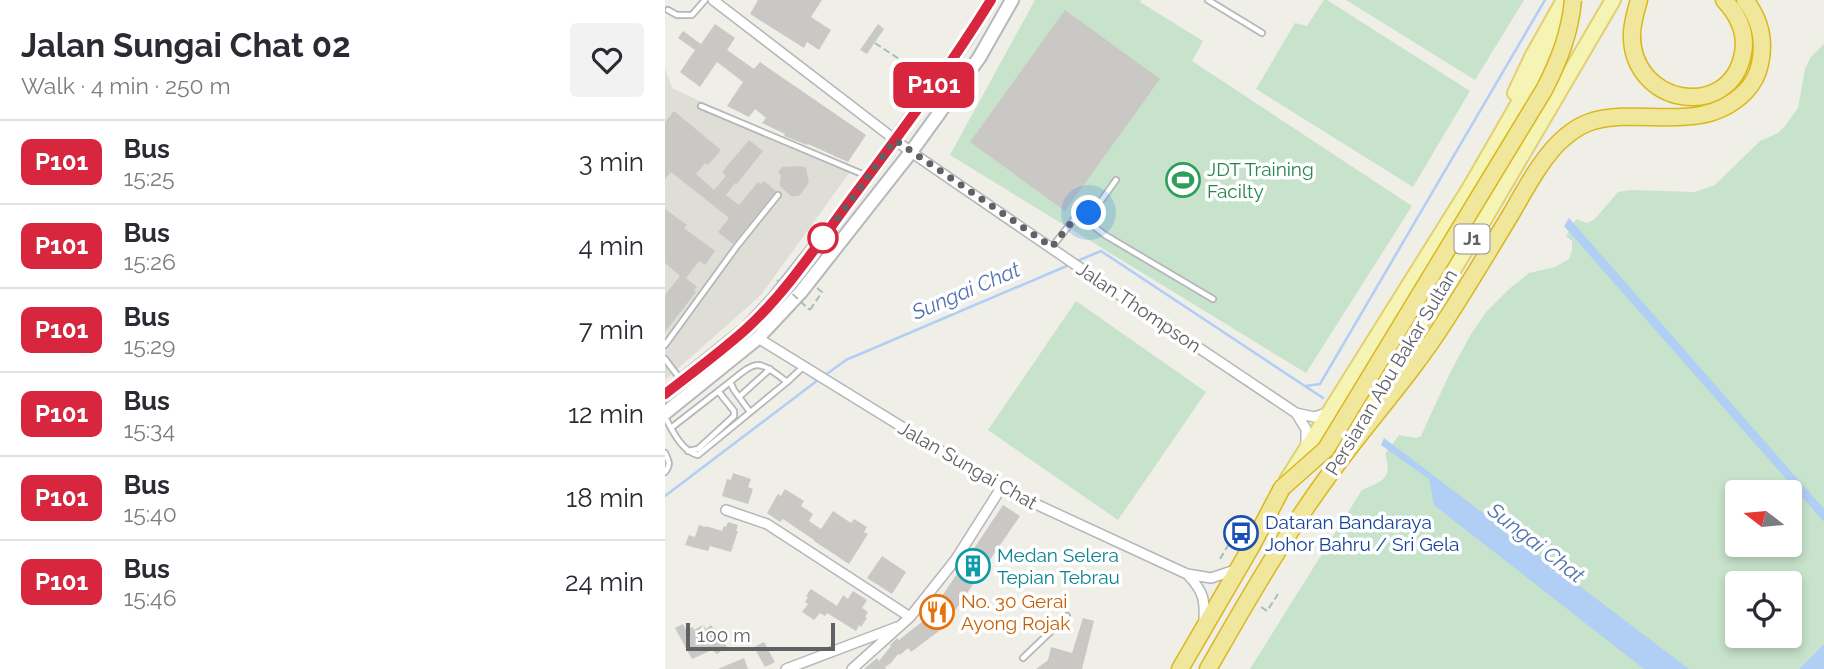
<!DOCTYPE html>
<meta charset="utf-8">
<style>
body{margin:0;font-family:Raleway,sans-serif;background:#f2f2f3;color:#2b2b33;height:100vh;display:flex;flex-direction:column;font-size:26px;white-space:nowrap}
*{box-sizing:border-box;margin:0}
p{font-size:23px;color:#7c7c81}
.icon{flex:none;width:38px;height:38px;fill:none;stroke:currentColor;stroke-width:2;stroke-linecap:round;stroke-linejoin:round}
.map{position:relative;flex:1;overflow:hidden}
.sheet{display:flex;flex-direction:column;background:#fff;width:665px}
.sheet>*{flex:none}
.badge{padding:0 14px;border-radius:10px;font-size:24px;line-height:46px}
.needle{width:46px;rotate:286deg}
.controls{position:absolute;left:1060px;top:480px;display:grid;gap:14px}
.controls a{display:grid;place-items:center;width:77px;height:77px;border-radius:7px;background:#fff;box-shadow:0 4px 10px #0003;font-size:35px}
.scale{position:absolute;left:21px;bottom:18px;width:149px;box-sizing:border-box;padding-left:7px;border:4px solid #5f6165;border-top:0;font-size:19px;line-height:24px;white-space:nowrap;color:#5f6165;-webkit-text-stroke:5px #fff;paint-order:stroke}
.you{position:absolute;width:35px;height:35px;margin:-18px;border:5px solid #fff;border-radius:50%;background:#1a73e8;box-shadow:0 0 0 10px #1a73e833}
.map>.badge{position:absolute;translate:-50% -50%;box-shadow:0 0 0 4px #fff}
.round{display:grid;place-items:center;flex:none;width:74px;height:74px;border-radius:7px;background:#f2f2f3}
.head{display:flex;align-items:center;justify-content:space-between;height:119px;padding:0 21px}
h1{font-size:33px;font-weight:700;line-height:52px}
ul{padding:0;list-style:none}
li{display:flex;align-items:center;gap:21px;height:84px;padding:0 21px;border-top:2px solid #e1e1e2}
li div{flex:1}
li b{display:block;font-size:26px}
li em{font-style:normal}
li .badge{min-width:77px;font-weight:700;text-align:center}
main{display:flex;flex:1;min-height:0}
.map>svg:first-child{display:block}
.education{fill:#deddd6}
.green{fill:#c7e3cb;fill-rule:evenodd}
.water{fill:#b1cef5}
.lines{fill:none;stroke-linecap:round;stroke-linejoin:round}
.stream{stroke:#b1cef5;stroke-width:2.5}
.building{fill:#cac8c4}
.lane-casing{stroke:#b4b6ba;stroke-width:8}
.street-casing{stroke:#b4b6ba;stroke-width:12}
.secondary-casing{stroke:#b6b8bc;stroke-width:16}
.primary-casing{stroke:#e1d06e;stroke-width:18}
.highway-casing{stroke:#dab81c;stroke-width:19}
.path{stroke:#a1c3af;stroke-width:2;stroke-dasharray:7 3.5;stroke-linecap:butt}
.lane{stroke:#fff;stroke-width:4.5}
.street{stroke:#fff;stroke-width:9}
.secondary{stroke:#fff;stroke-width:12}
.primary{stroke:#f5f4b5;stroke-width:14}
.highway{stroke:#f0e69c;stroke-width:16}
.highway-bridge-casing{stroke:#dab81c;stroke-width:19;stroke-linecap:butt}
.path-bridge{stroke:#a1c3af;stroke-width:2;stroke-dasharray:7 3.5;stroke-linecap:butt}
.highway-bridge{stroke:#f0e69c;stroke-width:16}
.line-casing{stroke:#fff;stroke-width:16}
.line{stroke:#d7263d;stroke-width:10}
.walk{stroke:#5f6165;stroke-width:7;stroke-dasharray:0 12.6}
.stop-dot{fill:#fff;stroke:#d7263d;stroke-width:3.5}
.labels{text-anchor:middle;stroke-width:7;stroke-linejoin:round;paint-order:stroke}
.shield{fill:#fff;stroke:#8f9093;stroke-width:2}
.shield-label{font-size:18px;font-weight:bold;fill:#5f6165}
.leisure-label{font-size:19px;fill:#27864d;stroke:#fff;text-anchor:start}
.street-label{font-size:19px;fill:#5f6165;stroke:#fff}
.transit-label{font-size:19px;fill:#164399;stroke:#fff;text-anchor:start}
.culture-label{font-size:19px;fill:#0d838f;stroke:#fff;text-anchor:start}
.food-label{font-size:19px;fill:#c56008;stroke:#fff;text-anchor:start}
.water-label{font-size:21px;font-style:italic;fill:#5373ae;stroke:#fff}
</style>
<main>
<section class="sheet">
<div class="head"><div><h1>Jalan Sungai Chat 02</h1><p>Walk · 4 min · 250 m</p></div><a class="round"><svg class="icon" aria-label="heart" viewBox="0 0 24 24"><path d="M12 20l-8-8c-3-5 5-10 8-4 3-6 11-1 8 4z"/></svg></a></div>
<ul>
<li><span class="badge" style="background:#d7263d;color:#fff">P101</span><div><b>Bus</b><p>15:25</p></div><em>3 min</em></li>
<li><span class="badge" style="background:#d7263d;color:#fff">P101</span><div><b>Bus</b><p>15:26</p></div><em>4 min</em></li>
<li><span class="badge" style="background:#d7263d;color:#fff">P101</span><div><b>Bus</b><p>15:29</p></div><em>7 min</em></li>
<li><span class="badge" style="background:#d7263d;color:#fff">P101</span><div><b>Bus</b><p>15:34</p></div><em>12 min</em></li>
<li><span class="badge" style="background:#d7263d;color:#fff">P101</span><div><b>Bus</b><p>15:40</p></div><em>18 min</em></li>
<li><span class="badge" style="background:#d7263d;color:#fff">P101</span><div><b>Bus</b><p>15:46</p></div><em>24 min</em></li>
</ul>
</section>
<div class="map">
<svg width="1159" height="669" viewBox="0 0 1159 669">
<rect width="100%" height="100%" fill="#efeee7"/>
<path class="education" d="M 0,69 L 7,88 L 185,172 L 96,295 L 0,380 Z"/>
<path class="green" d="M 370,0 L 476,0 L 475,2 L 538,41 L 527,61 L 747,206 L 641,373 L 285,155 Z
M 659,0 L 662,0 L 805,91 L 748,187 L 591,89 L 630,23 L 642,26 Z
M 681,0 L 859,0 L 810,80 Z
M 1159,44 L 1159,644 L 1134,669 L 585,669 L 697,490 C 718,481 728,479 720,454 L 734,435 L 751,438 L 756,436 L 783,377 L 806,334 L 822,311 L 844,289 L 864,273 L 890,267 L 904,259 L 907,250 L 907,241 L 901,236 L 911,219 L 922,223 L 929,220 L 953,192 L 966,190 L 1030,192 L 1050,185 L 1095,141 L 1113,133 L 1120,126 L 1133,108 L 1140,69 L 1146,57 ZM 1073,492 L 1125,492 L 1125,544 L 1073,544 ZM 1073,583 L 1125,583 L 1125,635 L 1073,635 Z
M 411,301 L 541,392 L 453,520 L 323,430 Z"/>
<path class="water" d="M 904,218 L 1159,509 L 1159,522 L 899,226 Z
M 719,438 L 1024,669 L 979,669 L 769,505 L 764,479 L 716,445 Z
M 1159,644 L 1159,669 L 1134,669 Z"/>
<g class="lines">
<path class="stream" d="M 410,262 L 436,251 L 658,398
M 159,376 L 181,360 L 404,265
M 641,386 L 655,384 L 880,0
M 0,496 L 153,380"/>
</g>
<path class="building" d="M 93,0 L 157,0 L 146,17 L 166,30 L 154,50 L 142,42 L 139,48 L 85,14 Z
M 400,10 L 495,79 L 400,211 L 305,142 Z
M 50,24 L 70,38 L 62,50 L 89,69 L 95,62 L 201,135 L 183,162 L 143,144 L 142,145 L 119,136 L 120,134 L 97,123 L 101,118 L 90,109 L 84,117 L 62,106 L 78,82 L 52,62 L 35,87 L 15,72 L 30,50 L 13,38 L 18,31 L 36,44 Z
M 213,24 L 219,29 L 202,54 L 195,50 Z
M 9,111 L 56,150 L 43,165 L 40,163 L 31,174 L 49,190 L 61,176 L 57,172 L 84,140 L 98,151 L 72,184 L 70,183 L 61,195 L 74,205 L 93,182 L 96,184 L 99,181 L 111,191 L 68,244 L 53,232 L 64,218 L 6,172 L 0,179 L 0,122 Z
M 133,166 L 135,167 L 137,166 L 141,168 L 144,182 L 136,194 L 133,196 L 126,196 L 115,186 L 115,179 L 116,176 L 113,172 L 117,167 Z
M 0,209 L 22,225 L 19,228 L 50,251 L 40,265 L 34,261 L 21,278 L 32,287 L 29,290 L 31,292 L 0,332 L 0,295 L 15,276 L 0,263 Z
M 68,473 L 86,479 L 83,487 L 88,489 L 83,504 L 57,496 L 62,479 L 66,480 Z
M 120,489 L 139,501 L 136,506 L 148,514 L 144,521 L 156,529 L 168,511 L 186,523 L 189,519 L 202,527 L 199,532 L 203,534 L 184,564 L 149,541 L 149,540 L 118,519 L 115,522 L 102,513 L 113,494 L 116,496 Z
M 338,505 L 355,516 L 278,628 L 246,652 L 243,648 L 235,655 L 233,654 L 226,663 L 220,667 L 221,669 L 199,669 L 212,658 L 214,661 L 226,646 L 225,645 L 232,638 L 234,640 L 263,617 Z
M 63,522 L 73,525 L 71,531 L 73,531 L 66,552 L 45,546 L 43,551 L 20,545 L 24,535 L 30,537 L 34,525 L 40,527 L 41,526 L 57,531 L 59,526 L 61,527 Z
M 217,556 L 241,572 L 227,594 L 202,578 Z
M 146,589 L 172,606 L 178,595 L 183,599 L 188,591 L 202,600 L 197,608 L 203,612 L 200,617 L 202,618 L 196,627 L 194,625 L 191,631 L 162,613 L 160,616 L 155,613 L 149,620 L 137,612 L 143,604 L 140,602 L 143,597 L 141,596 Z
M 418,618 L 429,621 L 417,669 L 371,669 L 383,660 L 386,647 L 407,653 Z
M 18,624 L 21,630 L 28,627 L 29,630 L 38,625 L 41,629 L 46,625 L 56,641 L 57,640 L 62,647 L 52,654 L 47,650 L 27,659 L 10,628 Z
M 99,642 L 110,662 L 100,667 L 89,647 Z
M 79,658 L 83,669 L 53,669 Z"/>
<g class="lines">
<g class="lane-casing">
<path id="lane" d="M 543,0 L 597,33
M 3,10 L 12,15 L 27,15 L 40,0
M 36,106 L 202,176
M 413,214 L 440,235 L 548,299
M 387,247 L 413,214 L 428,212 L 451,180
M 0,345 L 72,246 L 113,195
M 0,359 L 16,380
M 74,397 L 105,369
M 85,412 L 69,390 L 65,382 C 93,359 93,360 122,382
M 0,417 C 7,430 17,452 33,455 L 122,382 L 138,367
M 6,428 L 65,382
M 23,451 L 33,449 L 69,416 L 69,411 L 53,391
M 0,453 C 4,461 6,465 0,472
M 358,658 L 402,616"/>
</g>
<g class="street-casing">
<path id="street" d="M 48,0 L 246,152 L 440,285 L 631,413 L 649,417 L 662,413
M 93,338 L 336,488 L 522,574 L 546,578 L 570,570
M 631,413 L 641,429 L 641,446
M 61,510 L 102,524 L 245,617
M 523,575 C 539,592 540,600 539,622
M 121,669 L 232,627
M 187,669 L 245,617 L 291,559 L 336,488"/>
</g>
<g class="secondary-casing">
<path id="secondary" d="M 0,394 L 81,329 L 108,300 L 162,232 L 230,140 L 301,40 L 326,0
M 0,413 L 93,338 L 136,292 L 246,152 L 314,58 L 347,0"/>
</g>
<g class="primary-casing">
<path id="primary" d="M 850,93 L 867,57 L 899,0
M 690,431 L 820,218 L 948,0
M 622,480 L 806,186 L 902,19"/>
</g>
<g class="highway-casing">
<path id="highway" d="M 974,0 C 971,10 968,21 967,32 C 964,106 1066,122 1078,53 C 1082,32 1073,15 1059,0
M 515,669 L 586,547 L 617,488
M 543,669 C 581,603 619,536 664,475 C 702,422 747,374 782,318 C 804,284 825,249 846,214 C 860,190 878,155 900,137 C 908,130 918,124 928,121 C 979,107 1037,135 1080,92 C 1087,85 1093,74 1095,64 C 1100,41 1095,19 1080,0"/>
</g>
<path class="path" d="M 210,43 L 252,71
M 145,310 L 157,292 L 152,288
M 555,559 L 568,537 L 576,541
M 596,607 L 602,611 L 613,594"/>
<use href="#lane" class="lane"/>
<use href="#street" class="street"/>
<use href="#secondary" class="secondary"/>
<use href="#primary" class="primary"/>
<use href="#highway" class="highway"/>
<g class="highway-bridge-casing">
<path id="highway-bridge" d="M 617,488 L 661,449 L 879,90 C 894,61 905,33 908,0"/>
</g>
<path class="path-bridge" d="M 112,280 L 145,310"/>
<use href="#highway-bridge" class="highway-bridge"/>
</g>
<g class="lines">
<g class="line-casing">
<path id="line" d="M 0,394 C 27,373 54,353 80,330 C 119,295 153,244 184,202 C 233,136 283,70 326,0"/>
</g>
<use href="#line" class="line"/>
<path class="walk" d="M 158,238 L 230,140 L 387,247 L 413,214 L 424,213"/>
</g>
<defs>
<g id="stadium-ring" transform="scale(1.75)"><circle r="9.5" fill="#fff" stroke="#2e9e5b" stroke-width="1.5"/><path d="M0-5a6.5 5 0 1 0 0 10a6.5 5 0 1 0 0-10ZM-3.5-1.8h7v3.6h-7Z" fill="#2e9e5b"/></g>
<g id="bus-ring" transform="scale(1.75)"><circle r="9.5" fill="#fff" stroke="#1a4fb4" stroke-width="1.5"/><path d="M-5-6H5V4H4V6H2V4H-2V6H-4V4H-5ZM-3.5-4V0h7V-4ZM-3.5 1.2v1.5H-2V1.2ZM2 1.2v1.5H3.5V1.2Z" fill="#1a4fb4"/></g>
<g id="building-ring" transform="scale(1.75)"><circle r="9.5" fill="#fff" stroke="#0f9aa8" stroke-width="1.5"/><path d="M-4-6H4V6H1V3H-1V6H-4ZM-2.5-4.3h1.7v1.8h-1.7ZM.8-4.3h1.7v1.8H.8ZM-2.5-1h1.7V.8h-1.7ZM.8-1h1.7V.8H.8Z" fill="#0f9aa8"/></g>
<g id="restaurant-ring" transform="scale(1.75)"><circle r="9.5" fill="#fff" stroke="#e8710a" stroke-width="1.5"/><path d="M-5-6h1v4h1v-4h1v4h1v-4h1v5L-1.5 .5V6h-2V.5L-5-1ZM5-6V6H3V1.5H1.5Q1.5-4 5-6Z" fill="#e8710a"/></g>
</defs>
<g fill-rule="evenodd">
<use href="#stadium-ring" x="518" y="180"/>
<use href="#bus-ring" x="576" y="533"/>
<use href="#building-ring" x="308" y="566"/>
<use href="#restaurant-ring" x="272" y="612"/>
</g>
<circle class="stop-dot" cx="158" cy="238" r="14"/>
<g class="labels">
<rect class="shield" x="789.5" y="224.5" width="35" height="29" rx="5"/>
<g class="shield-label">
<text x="807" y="245">J1</text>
</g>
<g class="leisure-label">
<text x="542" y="176">JDT Training<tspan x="542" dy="22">Facilty</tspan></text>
</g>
<g class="street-label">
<text transform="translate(474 307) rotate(34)" y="7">Jalan Thompson</text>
<text transform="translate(726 372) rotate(-59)" y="7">Persiaran Abu Bakar Sultan</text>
<text transform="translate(303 465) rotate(30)" y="7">Jalan Sungai Chat</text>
</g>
<g class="transit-label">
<text x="600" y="529">Dataran Bandaraya<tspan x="600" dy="22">Johor Bahru / Sri Gela</tspan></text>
</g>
<g class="culture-label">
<text x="332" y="562">Medan Selera<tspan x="332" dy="22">Tepian Tebrau</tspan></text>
</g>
<g class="food-label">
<text x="296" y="608">No. 30 Gerai<tspan x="296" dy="22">Ayong Rojak</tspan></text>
</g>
<g class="water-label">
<text transform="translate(301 291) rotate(-23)" y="7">Sungai Chat</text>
<text transform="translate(871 543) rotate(38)" y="7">Sungai Chat</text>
</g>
</g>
</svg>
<div class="controls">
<a><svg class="needle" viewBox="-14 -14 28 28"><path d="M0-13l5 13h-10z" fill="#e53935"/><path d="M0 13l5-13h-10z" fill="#7c7c81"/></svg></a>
<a><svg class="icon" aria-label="locate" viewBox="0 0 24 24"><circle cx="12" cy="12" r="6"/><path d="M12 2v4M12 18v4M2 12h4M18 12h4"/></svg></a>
</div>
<div class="scale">100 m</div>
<div class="you" style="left:424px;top:213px"></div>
<b class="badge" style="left:269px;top:85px;background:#d7263d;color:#fff">P101</b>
</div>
</main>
